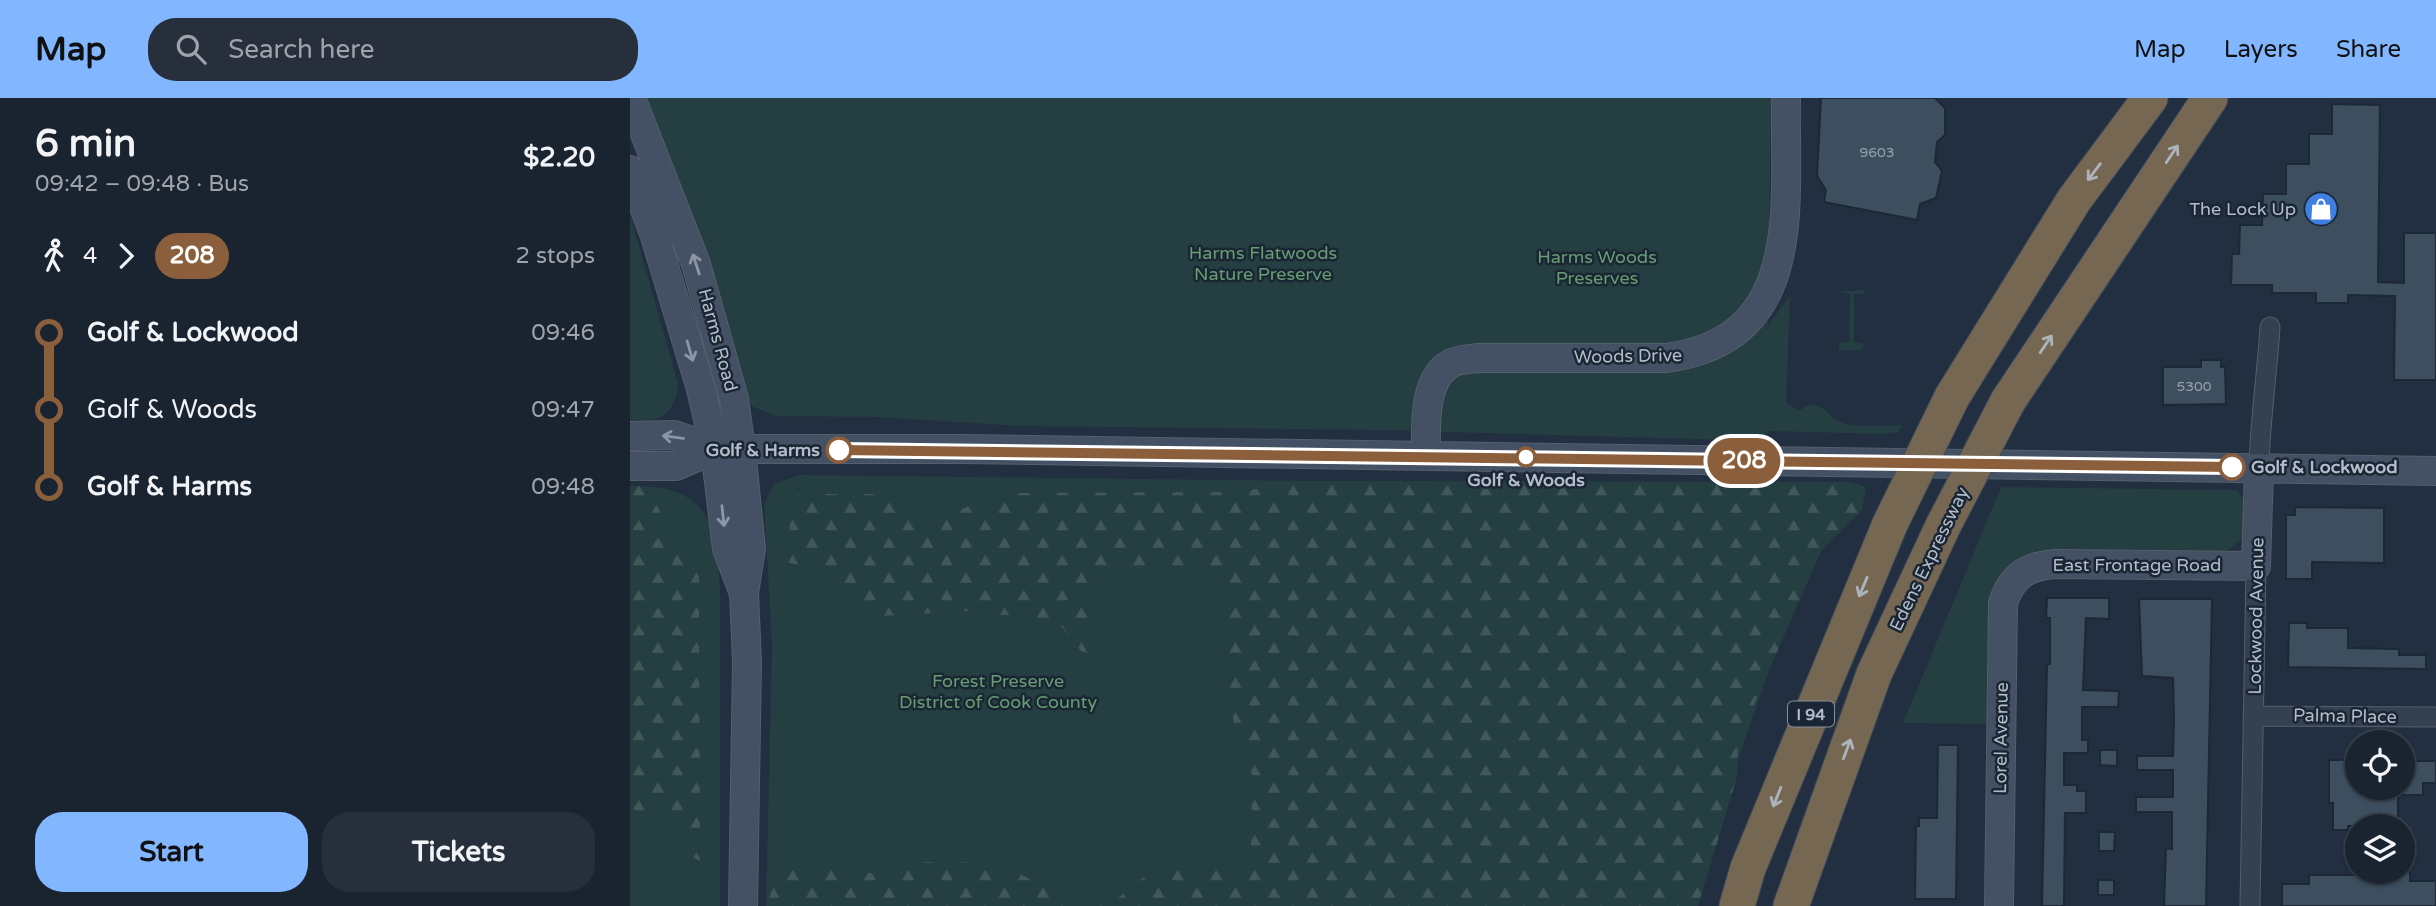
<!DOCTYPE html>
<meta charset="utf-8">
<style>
body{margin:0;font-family:"Varela Round",sans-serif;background:#272f3c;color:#f1f3f6;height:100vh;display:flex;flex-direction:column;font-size:26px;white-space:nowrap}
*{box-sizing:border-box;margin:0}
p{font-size:23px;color:#9fa4ab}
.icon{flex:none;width:38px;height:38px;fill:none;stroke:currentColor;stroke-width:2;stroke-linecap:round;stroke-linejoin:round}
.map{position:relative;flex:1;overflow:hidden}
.side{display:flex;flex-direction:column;background:#1a2330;width:630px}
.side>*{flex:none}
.badge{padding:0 14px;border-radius:23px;font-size:24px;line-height:46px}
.tools{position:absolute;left:1715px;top:632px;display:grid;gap:14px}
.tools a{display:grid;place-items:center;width:70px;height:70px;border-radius:50%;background:#1a2330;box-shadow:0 2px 5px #0004,0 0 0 2px #38404c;font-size:35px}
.map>.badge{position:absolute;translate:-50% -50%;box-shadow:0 0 0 4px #fff}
.legs{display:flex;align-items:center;gap:10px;height:77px;padding:0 35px;font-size:23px}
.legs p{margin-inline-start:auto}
.summary{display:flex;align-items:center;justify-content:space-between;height:119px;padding:0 35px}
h1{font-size:38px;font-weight:700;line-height:52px}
.cta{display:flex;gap:14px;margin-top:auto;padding:14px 35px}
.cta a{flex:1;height:80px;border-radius:28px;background:#82b6ff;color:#111;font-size:28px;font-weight:700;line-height:80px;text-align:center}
.cta a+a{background:#272f3c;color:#f1f3f6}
ul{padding:0 35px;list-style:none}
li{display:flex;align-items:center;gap:24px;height:77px;font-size:26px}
li i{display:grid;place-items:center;width:10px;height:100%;margin:0 9px;background:currentColor}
li i::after{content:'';width:18px;height:18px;margin:-9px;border:5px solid;border-radius:50%;background:#1a2330}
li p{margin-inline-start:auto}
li:first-child i{background:linear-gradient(#0000 50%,currentColor 0)}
li:last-child i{background:linear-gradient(currentColor 50%,#0000 0)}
header{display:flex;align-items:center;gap:42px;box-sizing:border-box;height:98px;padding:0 35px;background:#82b6ff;color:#111}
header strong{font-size:33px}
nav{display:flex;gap:38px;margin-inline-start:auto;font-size:24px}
.search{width:490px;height:63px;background:#272f3c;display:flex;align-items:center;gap:18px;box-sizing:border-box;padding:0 24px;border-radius:28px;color:#9fa4ab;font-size:26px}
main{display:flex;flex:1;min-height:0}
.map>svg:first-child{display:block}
.green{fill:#243e41}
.forest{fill:url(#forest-firs)}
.building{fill:#3d4e5f;stroke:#1d2836;stroke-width:2}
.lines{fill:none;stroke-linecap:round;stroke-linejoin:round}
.street-casing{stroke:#545f6d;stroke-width:21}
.secondary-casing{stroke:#545f6d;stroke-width:30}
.highway-casing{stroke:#414c5a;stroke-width:37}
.street{stroke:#36414f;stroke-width:19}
.secondary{stroke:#445063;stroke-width:28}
.highway{stroke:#766752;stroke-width:35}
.highway-bridge-casing{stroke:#414c5a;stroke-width:37;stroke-linecap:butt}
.highway-bridge{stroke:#766752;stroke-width:35}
.oneway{stroke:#acb4be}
.oneway2{stroke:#8c96a6}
.line-1-casing{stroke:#fff;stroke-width:16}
.line-1{stroke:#8b5e3c;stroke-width:10}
.stop-1-dot{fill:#fff;stroke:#8b5e3c;stroke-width:3.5}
.labels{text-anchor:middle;stroke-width:5;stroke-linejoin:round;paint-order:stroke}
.number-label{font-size:14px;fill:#95a0af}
.shield{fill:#1b2634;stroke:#858f9d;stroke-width:2}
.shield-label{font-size:16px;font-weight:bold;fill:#b2bcca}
.poi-label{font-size:18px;fill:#b2bcca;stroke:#1b2634;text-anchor:end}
.park-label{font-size:18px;fill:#679e72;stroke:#1b2634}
.street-label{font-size:18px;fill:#b2bcca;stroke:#1b2634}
.stop-label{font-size:18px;font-weight:bold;fill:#b2bcca;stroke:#1b2634;text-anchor:end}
</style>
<header>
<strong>Map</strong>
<div class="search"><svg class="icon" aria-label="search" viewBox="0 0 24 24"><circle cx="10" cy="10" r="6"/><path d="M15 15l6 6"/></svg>Search here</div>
<nav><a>Map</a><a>Layers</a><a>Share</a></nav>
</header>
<main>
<section class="side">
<div class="summary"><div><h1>6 min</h1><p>09:42 – 09:48 · Bus</p></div><b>$2.20</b></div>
<div class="legs"><svg class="icon" aria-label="walk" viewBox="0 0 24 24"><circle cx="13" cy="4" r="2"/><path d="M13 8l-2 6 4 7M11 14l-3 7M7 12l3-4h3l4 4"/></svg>4<svg class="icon" aria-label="forward" viewBox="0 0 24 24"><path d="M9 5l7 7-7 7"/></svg><b class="badge" style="background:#8b5e3c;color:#fff">208</b><p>2 stops</p></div>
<ul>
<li><i style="color:#8b5e3c"></i><b>Golf &amp; Lockwood</b><p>09:46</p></li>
<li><i style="color:#8b5e3c"></i><span>Golf &amp; Woods</span><p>09:47</p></li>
<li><i style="color:#8b5e3c"></i><b>Golf &amp; Harms</b><p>09:48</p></li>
</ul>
<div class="cta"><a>Start</a><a>Tickets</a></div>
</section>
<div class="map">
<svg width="1806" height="808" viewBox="0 0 1806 808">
<defs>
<pattern id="forest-firs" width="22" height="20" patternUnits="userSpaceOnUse" patternTransform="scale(1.75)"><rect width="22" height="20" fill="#243e41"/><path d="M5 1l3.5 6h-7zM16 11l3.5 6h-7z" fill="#41585b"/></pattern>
</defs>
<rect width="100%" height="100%" fill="#222f40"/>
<path class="green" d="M 13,0 L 1141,0 L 1138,227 L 1160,198 L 1156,305 L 1169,313 L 1180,306 C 1199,311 1195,315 1209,323 C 1224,332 1255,326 1272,327 L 1269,334 L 1253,336 L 1138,333 L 1137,343 L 746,332 L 388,328 L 249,319 L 148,318 L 123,309 L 115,298 Z
M 0,116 L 48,286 C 47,316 26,325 0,327 Z
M 1234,192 L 1234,196 L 1224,196 L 1224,244 L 1235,246 L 1232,252 L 1209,252 L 1209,244 L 1219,244 L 1220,196 L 1208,194 Z
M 169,377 L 677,383 L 1221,384 L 1165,496 L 1058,808 L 136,808 L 142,548 L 134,406 L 144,386 Z
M 0,388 C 77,388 86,420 90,491 L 90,808 L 0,808 Z
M 1371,389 L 1606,392 L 1616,404 L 1615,438 L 1597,453 L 1581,455 L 1394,463 L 1359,626 L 1273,625 Z"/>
<path class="forest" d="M 656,383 L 1221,384 L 1236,389 L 1232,412 L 1191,453 L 1108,644 L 1107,679 L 1068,808 L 136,808 L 147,780 L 160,765 L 189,765 L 206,774 L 224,778 L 297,764 L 368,765 L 424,793 L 456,804 L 483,804 L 526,769 L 608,768 L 621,751 L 622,676 L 605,635 L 598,576 L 597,490 L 590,480 L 568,471 L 465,474 C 450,497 467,529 458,555 L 451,553 L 426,522 L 336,513 L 249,518 L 185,469 L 159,465 L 160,403 L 168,396 L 242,396 L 293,415 L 326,414 L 368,395 L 600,394 L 637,390 Z
M 0,388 L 18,389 L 39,432 L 60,454 L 69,479 L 70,763 L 58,757 L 55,736 L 46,727 L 0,710 Z"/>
<path class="building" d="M 1191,0 L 1305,0 L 1315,10 L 1315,37 L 1307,44 L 1305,64 L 1312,73 L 1306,100 L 1290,106 L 1287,122 L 1194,104 L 1196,92 L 1187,78 Z
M 1702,6 L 1750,7 L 1748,184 L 1774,185 L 1774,135 L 1806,135 L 1806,282 L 1764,282 L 1765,198 L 1718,197 L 1718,205 L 1686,205 L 1686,195 L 1642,195 L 1642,187 L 1601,187 L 1602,156 L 1609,156 L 1610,127 L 1632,127 L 1633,96 L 1656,96 L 1656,66 L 1679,66 L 1679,36 L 1702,36 Z
M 1571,262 L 1591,262 L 1591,269 L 1595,269 L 1596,306 L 1533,307 L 1533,269 L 1571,269 Z
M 1665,409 L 1754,410 L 1754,465 L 1682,464 L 1682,481 L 1656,481 L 1656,417 L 1665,417 Z
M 1417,500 L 1479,500 L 1479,521 L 1456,520 L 1453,592 L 1489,593 L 1488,609 L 1452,609 L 1452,642 L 1458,642 L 1458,655 L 1434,655 L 1434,687 L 1447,687 L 1447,693 L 1456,693 L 1456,715 L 1435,715 L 1434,808 L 1412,808 L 1417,566 L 1420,566 L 1420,520 L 1416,520 Z
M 1509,501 L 1582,501 L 1576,808 L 1534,808 L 1536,750 L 1542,751 L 1542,714 L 1506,714 L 1506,699 L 1543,699 L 1543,672 L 1507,672 L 1507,658 L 1543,658 L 1544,618 L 1543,580 L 1512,578 Z
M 1659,525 L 1677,525 L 1677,530 L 1718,530 L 1718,550 L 1769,551 L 1769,557 L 1796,557 L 1796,571 L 1658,569 Z
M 1308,647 L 1328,647 L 1326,801 L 1285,801 L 1286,728 L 1289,728 L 1289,720 L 1307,720 Z
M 1470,652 L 1487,652 L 1487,668 L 1470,667 Z
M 1699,662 L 1727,662 L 1727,690 L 1768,690 L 1768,728 L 1718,728 L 1718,732 L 1703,732 L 1703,705 L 1699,705 Z
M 1773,663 L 1806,663 L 1806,685 L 1793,685 L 1793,697 L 1773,697 Z
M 1469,734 L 1485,734 L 1484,753 L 1469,753 Z
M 1730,774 L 1780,774 L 1780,783 L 1806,783 L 1806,808 L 1652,808 L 1652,786 L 1679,786 L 1679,777 L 1730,777 Z
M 1468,782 L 1484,782 L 1484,797 L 1468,797 Z"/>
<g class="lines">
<g class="street-casing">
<path id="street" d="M 1629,370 C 1630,322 1637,277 1640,229
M 1623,618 L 1806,619
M 1620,808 L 1626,468"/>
</g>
<g class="secondary-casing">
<path id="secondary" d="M 1,0 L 66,166 L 104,301 L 111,351 L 121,451 L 114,495 L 117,564 L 113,808
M 0,72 L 25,138 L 71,291 L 85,351 L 97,451 L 113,493
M 0,338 L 44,337 L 85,351 L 332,351 L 1806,373
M 796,358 C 796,331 792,280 822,265 C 829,261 841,261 849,260 L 1036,260 C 1177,242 1154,105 1156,0
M 0,368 L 46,368 L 85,351
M 1369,808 L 1373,505 C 1382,478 1397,468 1425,466 L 1626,468 L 1629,370"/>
</g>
<g class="highway-casing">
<path id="highway" d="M 1322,299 L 1444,102 L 1520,0
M 1378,303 L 1580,0
M 1107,808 L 1118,770 L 1260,426
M 1161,808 L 1244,576 L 1313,428"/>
</g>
<use href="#street" class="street"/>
<use href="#secondary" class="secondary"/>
<use href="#highway" class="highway"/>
<g class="highway-bridge-casing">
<path id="highway-bridge" d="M 1260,426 L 1322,299
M 1313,428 L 1378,303"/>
</g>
<use href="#highway-bridge" class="highway-bridge"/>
</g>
<defs><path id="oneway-shaft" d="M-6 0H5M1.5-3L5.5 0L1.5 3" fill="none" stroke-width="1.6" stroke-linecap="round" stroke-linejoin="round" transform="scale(1.75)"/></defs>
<g class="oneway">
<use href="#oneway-shaft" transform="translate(1542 56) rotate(-56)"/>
<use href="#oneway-shaft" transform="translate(1464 74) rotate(127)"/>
<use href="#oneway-shaft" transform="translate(1416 246) rotate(-56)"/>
<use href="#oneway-shaft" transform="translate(1233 489) rotate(113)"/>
<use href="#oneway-shaft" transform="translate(1217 651) rotate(-70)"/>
<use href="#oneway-shaft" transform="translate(1147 699) rotate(112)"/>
</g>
<g class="oneway2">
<use href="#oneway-shaft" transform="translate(66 166) rotate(-108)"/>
<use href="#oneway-shaft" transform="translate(60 253) rotate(74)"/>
<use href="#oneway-shaft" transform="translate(43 339) rotate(-172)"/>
<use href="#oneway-shaft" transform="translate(93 418) rotate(84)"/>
</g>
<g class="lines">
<g class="line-1-casing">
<path id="line-1" d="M 209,352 L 1602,369"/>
</g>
<use href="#line-1" class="line-1"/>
</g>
<defs>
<g id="shop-disc" transform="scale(1.75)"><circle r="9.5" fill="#3f7fe0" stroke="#1b2634"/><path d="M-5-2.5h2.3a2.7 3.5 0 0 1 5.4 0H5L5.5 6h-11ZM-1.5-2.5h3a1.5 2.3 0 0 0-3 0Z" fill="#fff"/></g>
</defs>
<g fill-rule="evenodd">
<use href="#shop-disc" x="1691" y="111"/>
</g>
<g class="stop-1-dot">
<circle cx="209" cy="352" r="12"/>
<circle cx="896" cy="359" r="9"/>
<circle cx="1602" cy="369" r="12"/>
</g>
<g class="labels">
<g class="number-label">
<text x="1247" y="59">9603</text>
<text x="1564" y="293">5300</text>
</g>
<rect class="shield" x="1158" y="603.5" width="46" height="25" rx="5"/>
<g class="shield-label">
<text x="1181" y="622">I 94</text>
</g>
<g class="poi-label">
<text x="1666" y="117">The Lock Up</text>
</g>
<g class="park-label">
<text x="633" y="161">Harms Flatwoods<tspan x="633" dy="21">Nature Preserve</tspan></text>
<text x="967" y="165">Harms Woods<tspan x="967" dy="21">Preserves</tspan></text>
<text x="368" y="589">Forest Preserve<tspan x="368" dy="21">District of Cook County</tspan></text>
</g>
<g class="street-label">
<text transform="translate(88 242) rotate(75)" y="6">Harms Road</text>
<text transform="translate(998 258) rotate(-1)" y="6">Woods Drive</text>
<text transform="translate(1299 461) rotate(-64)" y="6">Edens Expressway</text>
<text x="1507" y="473">East Frontage Road</text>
<text transform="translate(1626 518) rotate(-89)" y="6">Lockwood Avenue</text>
<text transform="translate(1715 618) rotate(1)" y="6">Palma Place</text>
<text transform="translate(1371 640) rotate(-89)" y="6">Lorel Avenue</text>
</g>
<g class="stop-label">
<text x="190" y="358">Golf &amp; Harms</text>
<text x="1621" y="375" text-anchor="start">Golf &amp; Lockwood</text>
<text x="896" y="388" text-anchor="middle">Golf &amp; Woods</text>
</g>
</g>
</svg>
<div class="tools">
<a><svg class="icon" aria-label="locate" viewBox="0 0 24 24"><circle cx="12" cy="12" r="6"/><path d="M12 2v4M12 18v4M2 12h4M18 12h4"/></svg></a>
<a><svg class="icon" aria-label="layers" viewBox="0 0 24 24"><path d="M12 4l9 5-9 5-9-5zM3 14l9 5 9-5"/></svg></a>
</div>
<b class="badge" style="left:1114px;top:363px;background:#8b5e3c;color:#fff">208</b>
</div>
</main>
